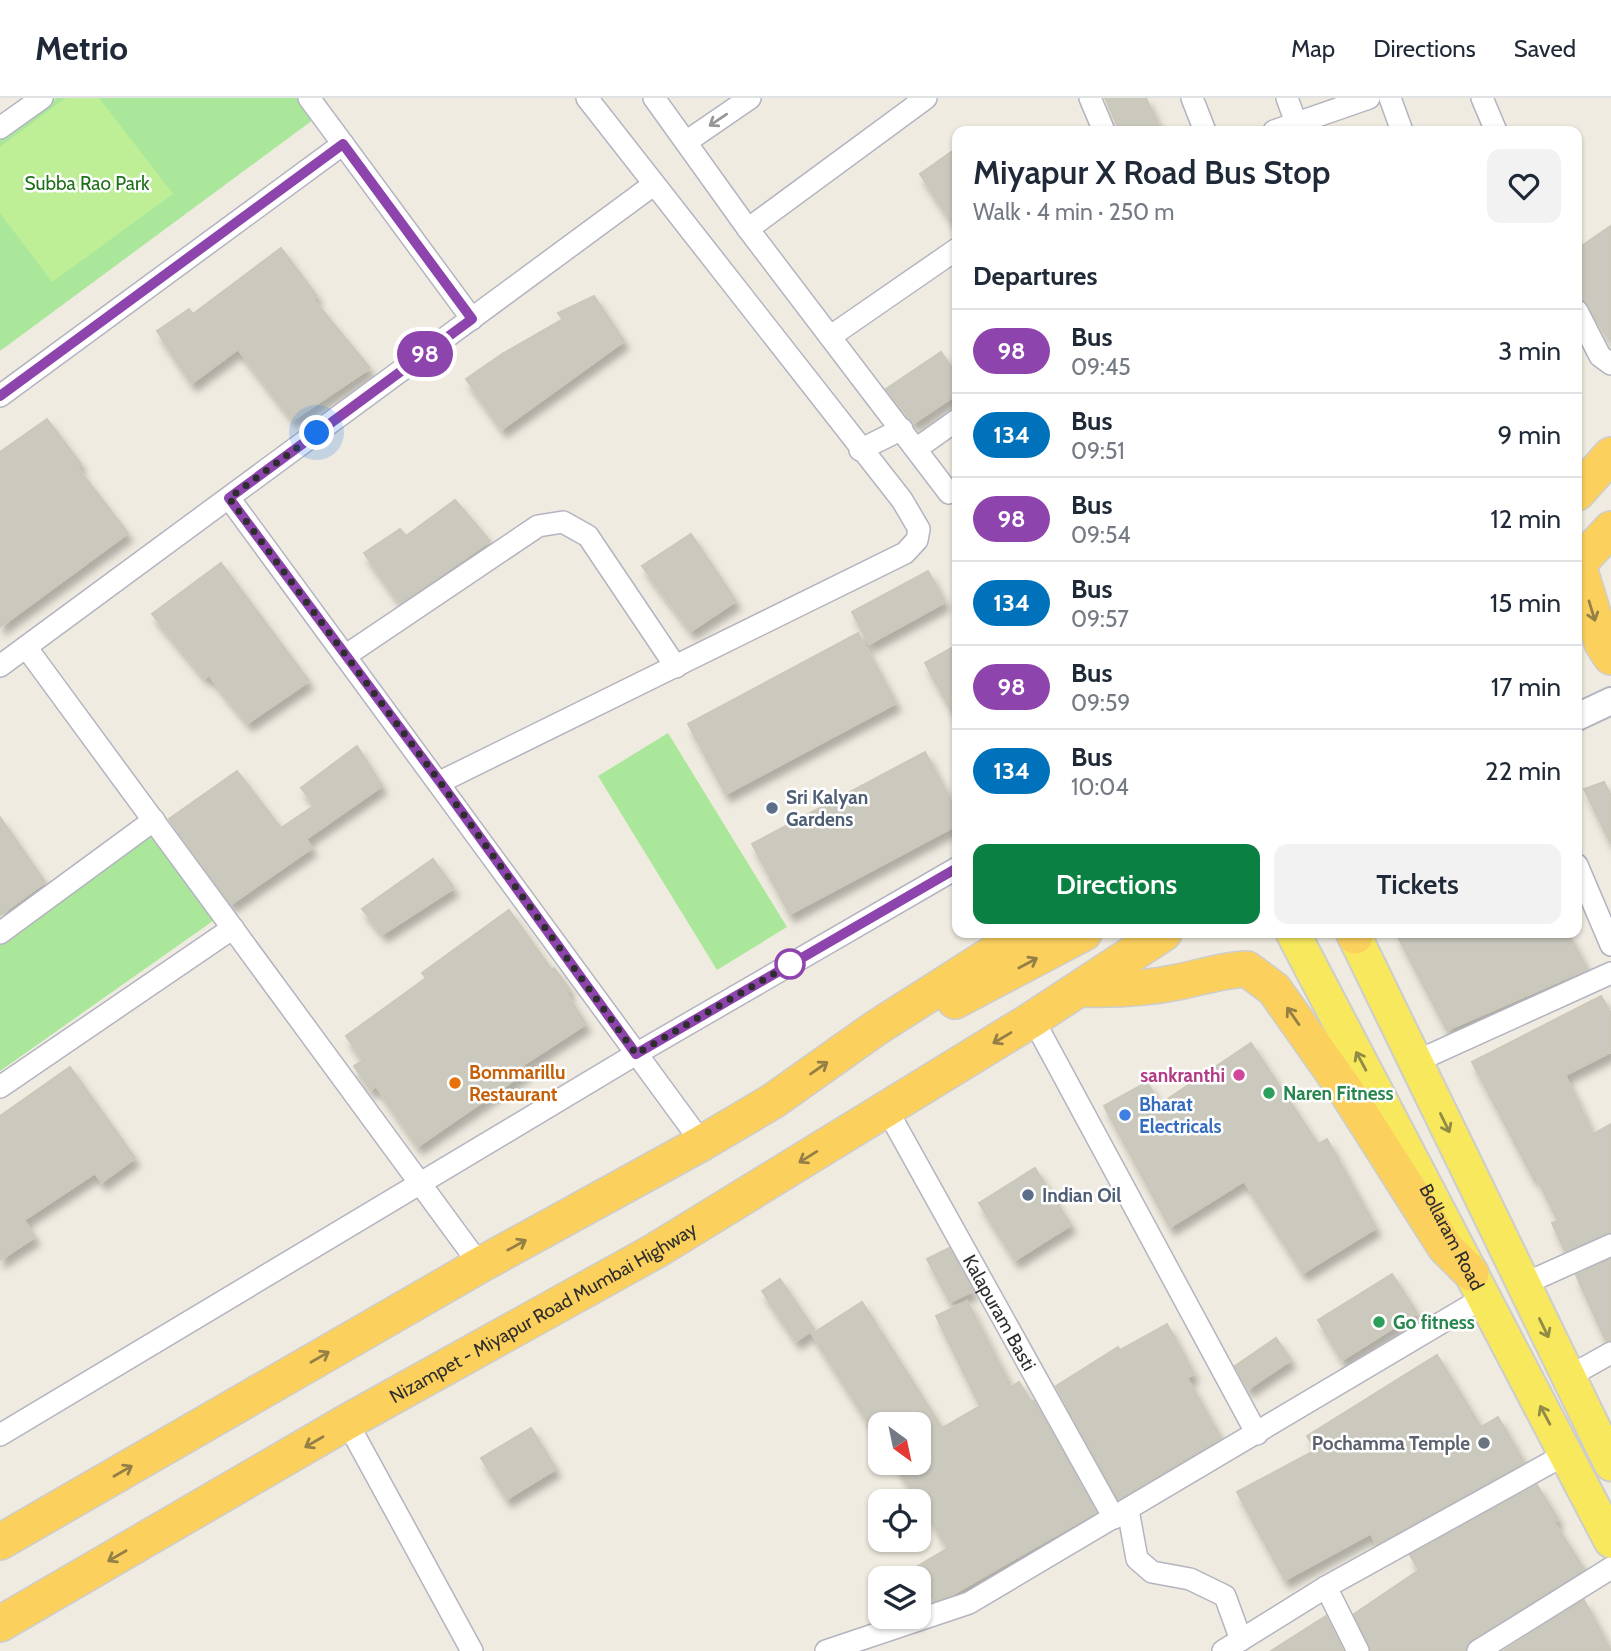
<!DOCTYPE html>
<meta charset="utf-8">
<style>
body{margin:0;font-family:Cabin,sans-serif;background:#f2f2f3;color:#1f2937;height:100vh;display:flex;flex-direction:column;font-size:26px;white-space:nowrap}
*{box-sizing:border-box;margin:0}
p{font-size:23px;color:#747a83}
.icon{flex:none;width:38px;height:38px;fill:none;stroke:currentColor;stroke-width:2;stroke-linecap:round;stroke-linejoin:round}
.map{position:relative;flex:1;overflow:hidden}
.details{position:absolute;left:952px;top:28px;width:630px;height:812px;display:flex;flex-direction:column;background:#fff;border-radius:14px;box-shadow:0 2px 5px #0004}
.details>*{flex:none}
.badge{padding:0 14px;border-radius:23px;font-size:24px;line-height:46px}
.needle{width:46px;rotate:147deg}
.tools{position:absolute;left:868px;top:1314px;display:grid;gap:14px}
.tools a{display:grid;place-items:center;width:63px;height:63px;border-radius:14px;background:#fff;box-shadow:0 2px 5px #0004;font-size:35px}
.you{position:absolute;width:35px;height:35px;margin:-18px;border:5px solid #fff;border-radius:50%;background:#1a73e8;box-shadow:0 0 0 10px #1a73e833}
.map>.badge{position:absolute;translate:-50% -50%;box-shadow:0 0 0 4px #fff}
h2{padding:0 21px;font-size:26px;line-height:63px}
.round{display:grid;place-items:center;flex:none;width:74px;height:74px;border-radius:14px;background:#f2f2f3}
.overview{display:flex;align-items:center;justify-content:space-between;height:119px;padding:0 21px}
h1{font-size:33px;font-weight:600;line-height:52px}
.action{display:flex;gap:14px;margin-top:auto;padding:14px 21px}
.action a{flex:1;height:80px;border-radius:14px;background:#0b8043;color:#fff;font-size:28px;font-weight:600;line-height:80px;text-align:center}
.action a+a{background:#f2f2f3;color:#1f2937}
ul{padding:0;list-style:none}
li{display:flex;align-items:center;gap:21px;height:84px;padding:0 21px;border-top:2px solid #e0e1e3}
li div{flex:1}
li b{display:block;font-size:26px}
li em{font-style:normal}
li .badge{min-width:77px;font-weight:700;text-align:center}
header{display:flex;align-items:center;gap:42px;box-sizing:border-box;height:98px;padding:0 35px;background:#fff;border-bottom:2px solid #e0e1e3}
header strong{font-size:33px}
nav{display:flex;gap:38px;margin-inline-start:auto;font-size:24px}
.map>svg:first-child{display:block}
.green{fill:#abe79b}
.pitch{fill:#beef97}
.building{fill:#cbc9be;stroke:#cbc7b9;stroke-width:2;filter:url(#shadow)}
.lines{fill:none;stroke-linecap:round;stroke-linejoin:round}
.minor-casing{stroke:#b4b4c1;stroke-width:24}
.tertiary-casing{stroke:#b4b4c1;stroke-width:30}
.primary-casing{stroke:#cdcdcd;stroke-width:37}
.trunk-casing{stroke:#cdcdcd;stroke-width:38}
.minor{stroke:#fff;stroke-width:21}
.tertiary{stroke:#fff;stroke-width:26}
.primary{stroke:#f7e85e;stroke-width:33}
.trunk{stroke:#fbd05d;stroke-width:35}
.oneway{stroke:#969696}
.oneway2{stroke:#947f46}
.oneway3{stroke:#928b46}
.line-casing{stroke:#fff;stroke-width:16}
.line{stroke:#8e44ad;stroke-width:10}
.walk{stroke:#2e2e2e;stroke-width:7;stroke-dasharray:0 12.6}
.service-dot{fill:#5c6f8a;stroke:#fff;stroke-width:2.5}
.stop-dot{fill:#fff;stroke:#8e44ad;stroke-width:3.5}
.hotel-dot{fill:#d1479c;stroke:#fff;stroke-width:2.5}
.food-dot{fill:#e8710a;stroke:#fff;stroke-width:2.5}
.leisure-dot{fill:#2e9e5b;stroke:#fff;stroke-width:2.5}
.shop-dot{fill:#3f7fe0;stroke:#fff;stroke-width:2.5}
.worship-dot{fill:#6b7280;stroke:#fff;stroke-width:2.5}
.labels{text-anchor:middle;stroke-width:5;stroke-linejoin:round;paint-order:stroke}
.park-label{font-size:19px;fill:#1e7118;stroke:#fff}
.service-label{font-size:19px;font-weight:bold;fill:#4e5e75;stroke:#fff;text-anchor:start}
.food-label{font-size:19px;font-weight:bold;fill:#c56008;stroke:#fff;text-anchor:start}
.hotel-label{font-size:19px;font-weight:bold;fill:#b23c85;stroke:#fff;text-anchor:end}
.leisure-label{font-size:19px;font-weight:bold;fill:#27864d;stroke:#fff;text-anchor:start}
.shop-label{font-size:19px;font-weight:bold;fill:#366cbe;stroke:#fff;text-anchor:start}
.street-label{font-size:19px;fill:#2e2e2e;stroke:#fff}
.worship-label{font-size:19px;font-weight:bold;fill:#5b616d;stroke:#fff;text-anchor:end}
</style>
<header>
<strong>Metrio</strong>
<nav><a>Map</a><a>Directions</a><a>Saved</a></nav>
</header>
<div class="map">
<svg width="1611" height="1553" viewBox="0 0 1611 1553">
<defs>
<filter id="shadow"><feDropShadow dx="4.5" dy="8" stdDeviation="3.5" flood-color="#0004"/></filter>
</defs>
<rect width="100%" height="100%" fill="#efebe0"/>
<path class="green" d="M 56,0 L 303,0 L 317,19 L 0,253 L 0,42 Z
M 668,635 L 787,829 L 717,872 L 598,678 Z
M 156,725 L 220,818 L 0,973 L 0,837 Z"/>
<path class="pitch" d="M 66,0 L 99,0 L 173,96 L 52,184 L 0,115 L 0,49 Z"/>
<path class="building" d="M 1105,0 L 1146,0 L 1161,33 L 1120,33 Z
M 957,50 L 957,132 L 920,76 Z
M 1611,128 L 1611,244 L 1577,194 L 1577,151 Z
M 281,150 L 317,198 L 313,201 L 370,270 L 293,322 L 238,251 L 192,285 L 157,233 L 189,211 L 193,216 Z
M 594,198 L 624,243 L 502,331 L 466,281 L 502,256 L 563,221 L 558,215 Z
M 941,254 L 957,277 L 957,296 L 914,325 L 886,291 Z
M 47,321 L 81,366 L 77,369 L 128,435 L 0,529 L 0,354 Z
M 455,402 L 490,443 L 400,505 L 364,455 L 400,431 L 406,438 Z
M 691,436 L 736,503 L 691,533 L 642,468 Z
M 221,465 L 309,583 L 248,625 L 209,577 L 205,580 L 152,516 Z
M 928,473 L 945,504 L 869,546 L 852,514 Z
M 858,535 L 896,605 L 726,696 L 688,626 Z
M 957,547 L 957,623 L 925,565 Z
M 357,648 L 382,688 L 306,741 L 312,750 L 231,806 L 169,721 L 237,673 L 281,730 L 315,707 L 301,690 Z
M 925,654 L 957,714 L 957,727 L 790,816 L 752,746 Z
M 1604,684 L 1611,698 L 1611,746 L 1584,691 Z
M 0,719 L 45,784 L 0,817 Z
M 433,761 L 454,790 L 383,836 L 362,811 Z
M 509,812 L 552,872 L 554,870 L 570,892 L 566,895 L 586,926 L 523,967 L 527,973 L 418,1048 L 376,988 L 371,992 L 354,968 L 363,962 L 346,938 L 426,880 L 422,875 Z
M 1396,835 L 1568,835 L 1587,871 L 1447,932 Z
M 1601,898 L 1611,915 L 1611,954 L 1565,977 L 1593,1036 L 1611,1026 L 1611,1134 L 1565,1153 L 1552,1125 L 1558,1123 L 1536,1078 L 1533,1079 L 1472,964 Z
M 1251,945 L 1318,1046 L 1327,1041 L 1376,1130 L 1303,1175 L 1244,1083 L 1170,1129 L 1104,1008 L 1147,984 L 1160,1006 Z
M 70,969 L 135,1060 L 102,1084 L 95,1075 L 24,1122 L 35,1139 L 0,1162 L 0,1018 Z
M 1035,1070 L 1071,1127 L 1015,1162 L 979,1105 Z
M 949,1150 L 973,1193 L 950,1204 L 927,1161 Z
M 1611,1161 L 1611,1242 L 1606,1243 L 1576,1177 Z
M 1392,1176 L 1417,1215 L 1342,1262 L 1318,1222 Z
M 780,1181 L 814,1231 L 796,1243 L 762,1193 Z
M 967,1203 L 1011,1289 L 1019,1284 L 1031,1304 L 1034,1303 L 1096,1414 L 953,1496 L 934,1503 L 916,1469 L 948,1450 L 894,1365 L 919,1365 L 919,1326 L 880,1326 L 880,1343 L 812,1236 L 862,1204 L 942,1330 L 980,1308 L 936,1218 Z
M 1167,1226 L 1194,1276 L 1187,1280 L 1221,1340 L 1118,1401 L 1056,1288 L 1118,1249 L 1120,1252 Z
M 1276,1240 L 1291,1262 L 1248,1291 L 1235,1268 Z
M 1437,1257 L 1481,1329 L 1498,1319 L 1524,1364 L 1376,1446 L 1371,1435 L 1285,1482 L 1237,1394 L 1316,1352 L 1307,1338 Z
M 531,1330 L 556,1371 L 507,1401 L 481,1360 Z
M 1537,1387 L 1558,1421 L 1554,1424 L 1584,1471 L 1471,1542 L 1465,1553 L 1371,1553 L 1354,1516 L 1419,1472 L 1410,1457 Z
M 1584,1502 L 1611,1553 L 1503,1553 Z
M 1326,1518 L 1343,1553 L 1271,1553 Z"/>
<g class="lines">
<g class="minor-casing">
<g id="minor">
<path d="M 309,0 L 472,221"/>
<path d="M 654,0 L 748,131 L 949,395"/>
<path d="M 1090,0 L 1104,33"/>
<path d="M 1192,0 L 1205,33"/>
<path d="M 1287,0 L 1299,33"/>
<path d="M 1390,0 L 1402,33"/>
<path d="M 1482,0 L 1496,33"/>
<path d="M 0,30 L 42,0"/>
<path d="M 1274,33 L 1369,0"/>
<path d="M 686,44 L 750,0"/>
<path d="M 748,131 L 926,0"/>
<path d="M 1577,213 L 1600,258 L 1611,266"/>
<path d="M 831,238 L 957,151"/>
<path d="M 0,298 L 343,46"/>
<path d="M 916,351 L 957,322"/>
<path d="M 860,352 L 902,331"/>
<path d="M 229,400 L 702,1045"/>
<path d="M 26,549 L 480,1167"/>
<path d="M 345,558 L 538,428 L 563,424 L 588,438 L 676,569"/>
<path d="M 0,568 L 653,87"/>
<path d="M 440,684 L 905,455 L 917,442 L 919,431 L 902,402 L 587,0"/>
<path d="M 1577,767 L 1611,847"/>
<path d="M 0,835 L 154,722"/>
<path d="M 1033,921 L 1257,1336"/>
<path d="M 1415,964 L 1611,875"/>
<path d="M 0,989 L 233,830"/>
<path id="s1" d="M 886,1010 L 1114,1420"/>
<path d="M 1524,1186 L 1611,1147"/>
<path d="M 1568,1279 L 1611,1255"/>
<path d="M 347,1324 L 472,1553"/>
<path d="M 0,1337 L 636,956 L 957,770"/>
<path d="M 1128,1412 L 1137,1461 L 1152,1474 L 1190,1481 L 1225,1498 L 1241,1542"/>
<path d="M 1326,1489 L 1358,1553"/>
<path d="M 826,1553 L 969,1505 L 1483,1200"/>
<path d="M 1223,1553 L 1326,1489 L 1566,1356"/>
<path d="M 1478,1553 L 1611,1470"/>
</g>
</g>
<g class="tertiary-casing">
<path id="tertiary" d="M 1577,619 L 1611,603"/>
</g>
<g class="primary-casing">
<g id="primary">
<path id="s2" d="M 1293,835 L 1611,1443"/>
<path d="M 1353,835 L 1611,1366"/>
</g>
</g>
<g class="trunk-casing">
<g id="trunk">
<path d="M 1577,395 L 1611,357"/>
<path d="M 1578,466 L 1602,545 L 1611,559"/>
<path d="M 1577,467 L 1611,431"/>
<path d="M 1355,838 L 1356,835"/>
<path d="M 1081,891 C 1114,892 1145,891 1178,884 C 1202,879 1223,872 1247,871 L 1274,891 L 1348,996 L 1445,1149 L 1471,1175"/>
<path d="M 955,903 L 1084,835"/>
<path d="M 0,1444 L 480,1167 L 702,1045 L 773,1003 L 876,930 L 1025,835"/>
<path id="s3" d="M 0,1526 L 347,1324 L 655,1153 L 1033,921 L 1164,835"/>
</g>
</g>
<use href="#minor" class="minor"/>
<use href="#tertiary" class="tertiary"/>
<use href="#primary" class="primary"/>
<use href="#trunk" class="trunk"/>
</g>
<defs><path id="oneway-shaft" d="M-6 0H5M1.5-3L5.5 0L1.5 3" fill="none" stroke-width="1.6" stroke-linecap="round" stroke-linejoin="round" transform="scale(1.75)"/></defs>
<use class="oneway" href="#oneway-shaft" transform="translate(718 22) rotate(146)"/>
<g class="oneway2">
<use href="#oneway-shaft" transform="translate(1592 513) rotate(73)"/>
<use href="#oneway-shaft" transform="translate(1028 865) rotate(-28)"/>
<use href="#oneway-shaft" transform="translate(1293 918) rotate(-125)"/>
<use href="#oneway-shaft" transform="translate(1002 940) rotate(149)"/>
<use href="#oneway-shaft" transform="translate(819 970) rotate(-35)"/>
<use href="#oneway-shaft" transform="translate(808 1059) rotate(148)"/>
<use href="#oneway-shaft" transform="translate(517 1147) rotate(-29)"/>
<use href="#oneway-shaft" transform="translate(320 1259) rotate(-30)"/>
<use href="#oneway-shaft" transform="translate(314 1344) rotate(150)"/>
<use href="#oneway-shaft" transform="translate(123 1373) rotate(-30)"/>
<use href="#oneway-shaft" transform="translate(117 1458) rotate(150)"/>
</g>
<g class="oneway3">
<use href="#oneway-shaft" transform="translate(1361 963) rotate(-118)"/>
<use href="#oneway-shaft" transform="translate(1445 1025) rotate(64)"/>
<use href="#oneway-shaft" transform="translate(1544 1230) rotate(64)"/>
<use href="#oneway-shaft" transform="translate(1545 1317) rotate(-118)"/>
</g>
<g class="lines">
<g class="line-casing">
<path id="line" d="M 0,298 L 343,46 L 472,221 L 229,400 L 440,684 L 636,956 L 957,770"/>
</g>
<use href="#line" class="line"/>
<path class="walk" d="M 317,335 L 229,400 L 440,684 L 636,956 L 796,863 L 790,866"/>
</g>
<g class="service-dot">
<circle cx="772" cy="710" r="7"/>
<circle cx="1028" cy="1097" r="7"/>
</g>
<circle class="stop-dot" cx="790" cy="866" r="14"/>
<circle class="hotel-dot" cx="1239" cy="977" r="7"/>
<circle class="food-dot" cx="455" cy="985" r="7"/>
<g class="leisure-dot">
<circle cx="1269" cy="995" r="7"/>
<circle cx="1379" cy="1224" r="7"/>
</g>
<circle class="shop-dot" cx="1125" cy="1017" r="7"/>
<circle class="worship-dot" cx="1484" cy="1345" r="7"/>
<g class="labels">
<g class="park-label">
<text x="87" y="92">Subba Rao Park</text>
</g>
<g class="service-label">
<text x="786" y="706">Sri Kalyan<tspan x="786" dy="22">Gardens</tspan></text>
<text x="1042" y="1104">Indian Oil</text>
</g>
<g class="food-label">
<text x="469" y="981">Bommarillu<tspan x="469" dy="22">Restaurant</tspan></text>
</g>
<g class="hotel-label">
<text x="1225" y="984">sankranthi</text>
</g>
<g class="leisure-label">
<text x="1283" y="1002">Naren Fitness</text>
<text x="1393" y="1231">Go fitness</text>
</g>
<g class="shop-label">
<text x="1139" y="1013">Bharat<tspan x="1139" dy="22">Electricals</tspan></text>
</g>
<g class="street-label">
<text dy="7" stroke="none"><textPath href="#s2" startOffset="343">Bollaram Road</textPath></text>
<text dy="7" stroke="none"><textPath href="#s3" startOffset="626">Nizampet - Miyapur Road Mumbai Highway</textPath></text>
<text dy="7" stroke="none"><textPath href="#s1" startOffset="234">Kalapuram Basti</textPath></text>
</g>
<g class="worship-label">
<text x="1470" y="1352">Pochamma Temple</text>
</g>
</g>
</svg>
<div class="tools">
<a><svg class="needle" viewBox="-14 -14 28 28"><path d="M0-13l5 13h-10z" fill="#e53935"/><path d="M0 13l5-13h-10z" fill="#747a83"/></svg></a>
<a><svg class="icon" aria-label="locate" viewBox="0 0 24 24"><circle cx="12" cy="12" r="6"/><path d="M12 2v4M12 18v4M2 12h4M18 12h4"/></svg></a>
<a><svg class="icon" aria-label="layers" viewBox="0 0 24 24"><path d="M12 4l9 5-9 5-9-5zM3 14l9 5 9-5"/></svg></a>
</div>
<div class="you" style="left:317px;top:335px"></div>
<b class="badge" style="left:425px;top:256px;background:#8e44ad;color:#fff">98</b>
<section class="details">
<div class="overview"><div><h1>Miyapur X Road Bus Stop</h1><p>Walk · 4 min · 250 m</p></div><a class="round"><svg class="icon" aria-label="heart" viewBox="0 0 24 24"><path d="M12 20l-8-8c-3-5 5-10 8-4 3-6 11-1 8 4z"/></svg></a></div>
<h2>Departures</h2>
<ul>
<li><span class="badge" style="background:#8e44ad;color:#fff">98</span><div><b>Bus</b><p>09:45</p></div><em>3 min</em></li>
<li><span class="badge" style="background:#0072bc;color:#fff">134</span><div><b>Bus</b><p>09:51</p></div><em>9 min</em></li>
<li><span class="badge" style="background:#8e44ad;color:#fff">98</span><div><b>Bus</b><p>09:54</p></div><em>12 min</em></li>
<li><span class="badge" style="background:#0072bc;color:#fff">134</span><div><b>Bus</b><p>09:57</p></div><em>15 min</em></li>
<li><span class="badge" style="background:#8e44ad;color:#fff">98</span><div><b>Bus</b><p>09:59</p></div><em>17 min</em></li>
<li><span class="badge" style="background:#0072bc;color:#fff">134</span><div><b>Bus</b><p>10:04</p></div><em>22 min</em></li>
</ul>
<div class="action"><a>Directions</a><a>Tickets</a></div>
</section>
</div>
